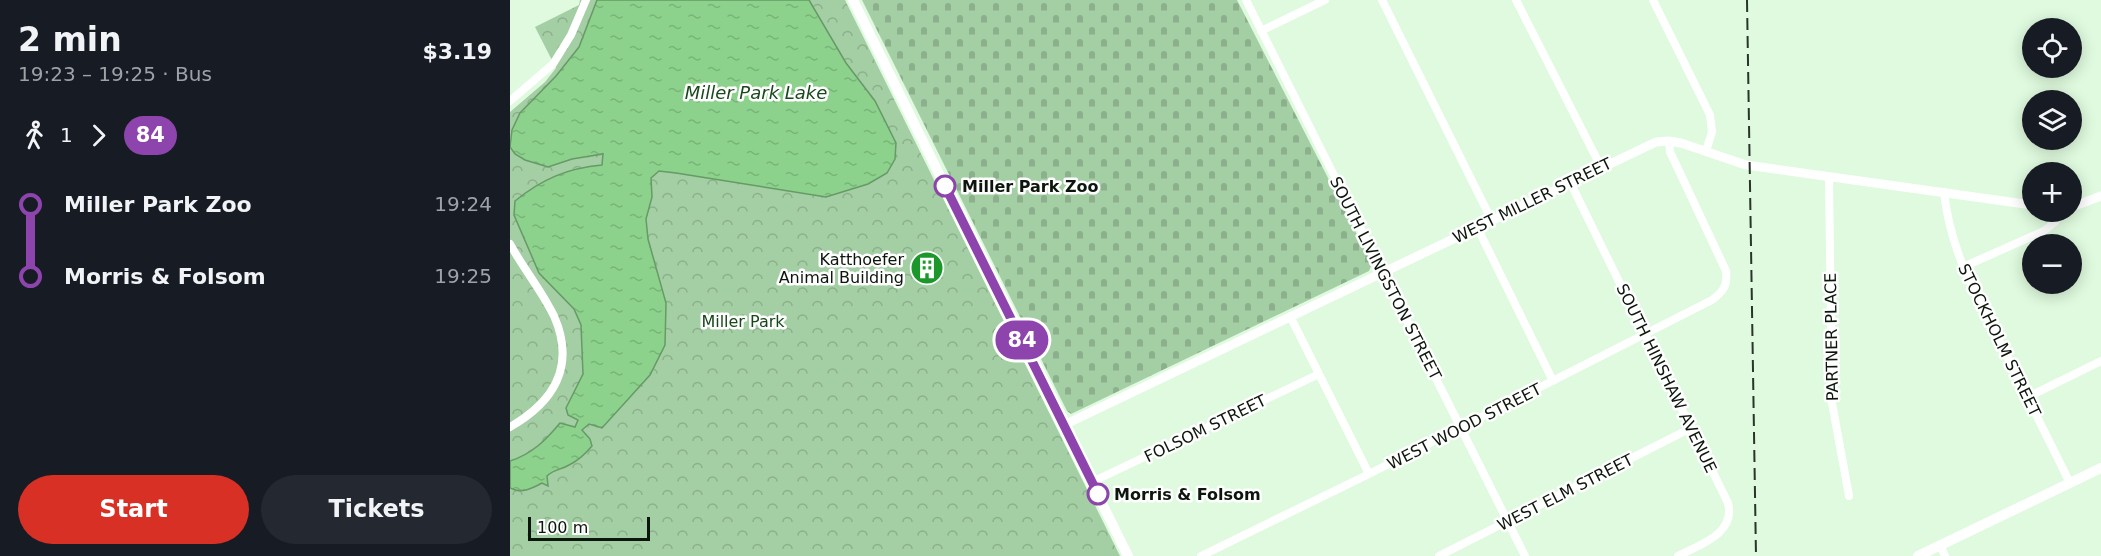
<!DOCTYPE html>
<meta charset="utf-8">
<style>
body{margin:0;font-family:"DejaVu Sans",sans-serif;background:#242831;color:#f1f3f6;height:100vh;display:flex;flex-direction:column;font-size:22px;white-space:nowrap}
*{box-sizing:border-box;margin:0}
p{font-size:20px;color:#9ea1a6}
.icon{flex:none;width:33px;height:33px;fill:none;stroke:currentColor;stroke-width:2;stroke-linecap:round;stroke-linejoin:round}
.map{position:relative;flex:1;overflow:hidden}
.side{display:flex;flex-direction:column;background:#171b24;width:510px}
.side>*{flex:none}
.badge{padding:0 12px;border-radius:20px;font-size:21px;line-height:39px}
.buttons{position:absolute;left:1512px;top:18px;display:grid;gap:12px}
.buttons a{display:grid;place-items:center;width:60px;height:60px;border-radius:50%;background:#171b24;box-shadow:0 3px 15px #0003;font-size:30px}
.scale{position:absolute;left:18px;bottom:15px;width:122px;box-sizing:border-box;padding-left:6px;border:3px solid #0c160c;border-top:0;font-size:16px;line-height:21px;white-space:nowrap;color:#0c160c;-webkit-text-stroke:4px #fefefe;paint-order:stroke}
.map>.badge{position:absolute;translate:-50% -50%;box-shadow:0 0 0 3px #fff}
.legs{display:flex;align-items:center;gap:9px;height:66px;padding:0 18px;font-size:20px}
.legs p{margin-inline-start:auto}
.summary{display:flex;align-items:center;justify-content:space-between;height:102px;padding:0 18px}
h1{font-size:33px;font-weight:800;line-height:45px}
.action{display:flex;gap:12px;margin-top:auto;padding:12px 18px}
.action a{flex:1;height:69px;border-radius:36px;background:#d93025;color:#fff;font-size:24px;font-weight:800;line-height:69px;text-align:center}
.action a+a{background:#242831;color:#f1f3f6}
ul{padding:0 18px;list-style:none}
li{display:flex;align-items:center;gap:21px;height:72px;font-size:22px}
li i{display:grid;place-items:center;width:9px;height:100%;margin:0 8px;background:currentColor}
li i::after{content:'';width:15px;height:15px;margin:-8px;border:4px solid;border-radius:50%;background:#171b24}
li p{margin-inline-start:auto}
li:first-child i{background:linear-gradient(#0000 50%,currentColor 0)}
li:last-child i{background:linear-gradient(currentColor 50%,#0000 0)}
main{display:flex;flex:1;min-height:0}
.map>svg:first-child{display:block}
.forest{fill:url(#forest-crowns)}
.cemetery{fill:url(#cemetery-stones)}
.water{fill:url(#water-ripples);stroke:#669a66;stroke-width:1.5}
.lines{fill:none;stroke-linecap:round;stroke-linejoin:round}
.minor{stroke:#fff;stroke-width:8}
.tertiary{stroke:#fff;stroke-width:9}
.secondary{stroke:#fff;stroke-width:10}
.rail{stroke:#293529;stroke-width:2;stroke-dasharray:12 6;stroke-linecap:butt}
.line-1-casing{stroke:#fff;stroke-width:14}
.line-1{stroke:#8e44ad;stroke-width:9}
.stop-1-dot{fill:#fff;stroke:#8e44ad;stroke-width:3}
.labels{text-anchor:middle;stroke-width:5;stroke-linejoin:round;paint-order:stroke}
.stop-label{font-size:16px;font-weight:bold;fill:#0c160c;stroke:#fefefe;text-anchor:start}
.street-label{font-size:16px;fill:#0c160c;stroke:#fefefe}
.poi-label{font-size:16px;fill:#0c160c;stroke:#fefefe;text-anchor:end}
.park-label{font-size:16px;fill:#18471a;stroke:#fefefe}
.water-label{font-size:18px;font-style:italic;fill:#19481b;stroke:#fefefe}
</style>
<main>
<section class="side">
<div class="summary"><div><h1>2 min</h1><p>19:23 – 19:25 · Bus</p></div><b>$3.19</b></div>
<div class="legs"><svg class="icon" aria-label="walk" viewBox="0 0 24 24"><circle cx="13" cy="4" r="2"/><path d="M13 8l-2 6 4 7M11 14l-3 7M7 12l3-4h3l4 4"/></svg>1<svg class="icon" aria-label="forward" viewBox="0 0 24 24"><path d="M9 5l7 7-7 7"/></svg><b class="badge" style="background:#8e44ad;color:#fff">84</b></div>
<ul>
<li><i style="color:#8e44ad"></i><b>Miller Park Zoo</b><p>19:24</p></li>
<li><i style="color:#8e44ad"></i><b>Morris &amp; Folsom</b><p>19:25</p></li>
</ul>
<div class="action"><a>Start</a><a>Tickets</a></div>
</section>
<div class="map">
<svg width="1591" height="556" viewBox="0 0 1591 556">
<defs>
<pattern id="forest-crowns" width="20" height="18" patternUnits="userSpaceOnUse" patternTransform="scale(1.5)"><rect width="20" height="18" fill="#a4cea3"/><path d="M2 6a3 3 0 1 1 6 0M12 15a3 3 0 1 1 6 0" fill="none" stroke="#8cb08b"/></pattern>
<pattern id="cemetery-stones" width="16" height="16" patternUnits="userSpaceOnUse" patternTransform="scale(1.5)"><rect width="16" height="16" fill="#a4cea3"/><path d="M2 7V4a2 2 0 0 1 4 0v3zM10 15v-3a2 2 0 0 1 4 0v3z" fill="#8cb08b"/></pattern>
<pattern id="water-ripples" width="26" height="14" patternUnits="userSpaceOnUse" patternTransform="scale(1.5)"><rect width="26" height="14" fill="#8dd28c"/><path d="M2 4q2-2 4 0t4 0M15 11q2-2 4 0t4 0" fill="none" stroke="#78b478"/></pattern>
</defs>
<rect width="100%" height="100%" fill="#dffade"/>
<path class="forest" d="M 70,0 L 335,0 L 610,556 L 0,556 L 0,112 L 35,82 L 46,68 L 25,27 L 69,5 Z"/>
<path class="cemetery" d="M 352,0 L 727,0 L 862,264 L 859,271 L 561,414 L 557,411 Z"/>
<path class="water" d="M 87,0 L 299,0 L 336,63 L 365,101 L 386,143 L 385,159 L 377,173 L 358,184 L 316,197 L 166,173 L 149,171 L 141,178 L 142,197 L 136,219 L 138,239 L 156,303 L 155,345 L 140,375 L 92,428 L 79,424 L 72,430 L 80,439 L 82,446 C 76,453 68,461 59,465 C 51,470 44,469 37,476 L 38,486 L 32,483 C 21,489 11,494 0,488 L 0,461 C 22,454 36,440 50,423 L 65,427 L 68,420 L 58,415 L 56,408 L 73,374 L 71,325 L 64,309 L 29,273 L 4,215 L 5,201 C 32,179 58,168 92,165 L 93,154 L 62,159 L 38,167 L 15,160 L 5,154 L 0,147 L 2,130 L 10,113 L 46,76 L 69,47 Z"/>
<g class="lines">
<path class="minor" d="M 736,0 L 1015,556
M 872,0 L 981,219
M 1006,0 L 1091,167
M 1143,0 L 1200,115 L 1202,132 L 1196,151
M 751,31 L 815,0
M 0,101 L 43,64 L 61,35 L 76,0
M 1319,177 L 1322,403 L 1339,496
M 1060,182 L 1218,503 C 1226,534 1189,545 1168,556
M 1434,192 C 1437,221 1446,250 1457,276 L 1560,483
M 967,227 L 1043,381
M 0,244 C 13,268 32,291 44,316 C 66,366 44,402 0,427
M 1453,267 L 1534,231 L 1545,222 L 1549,212
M 780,316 L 859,474
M 1518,397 L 1591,361
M 582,482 L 809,374
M 1430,545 L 1435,556
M 691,556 L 859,474 L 1202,300 C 1213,292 1218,285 1216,271 L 1171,175 L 1160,152 L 1159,141
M 929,556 L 1181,428"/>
<path class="tertiary" d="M 1562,207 L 1591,196
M 554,425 L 1146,142 L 1159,141 L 1171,143 L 1236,165 L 1522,205"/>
<path class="secondary" d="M 343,0 L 618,556
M 1408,556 L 1591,468"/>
<path class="rail" d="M 1237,0 L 1246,556"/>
</g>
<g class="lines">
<g class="line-1-casing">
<path id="line-1" d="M 435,186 L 588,494"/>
</g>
<use href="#line-1" class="line-1"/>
</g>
<defs>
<g id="building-disc" transform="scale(1.725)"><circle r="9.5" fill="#1c982b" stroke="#fefefe"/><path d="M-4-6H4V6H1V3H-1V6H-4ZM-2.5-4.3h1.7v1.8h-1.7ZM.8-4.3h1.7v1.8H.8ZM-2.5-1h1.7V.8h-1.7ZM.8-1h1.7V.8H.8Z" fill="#fff"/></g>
</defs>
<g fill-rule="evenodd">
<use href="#building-disc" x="417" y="268"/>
</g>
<g class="stop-1-dot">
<circle cx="435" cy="186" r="10"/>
<circle cx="588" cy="494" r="10"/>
</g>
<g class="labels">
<g class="stop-label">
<text x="452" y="192">Miller Park Zoo</text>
<text x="604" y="500">Morris &amp; Folsom</text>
</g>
<g class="street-label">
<text transform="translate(1022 200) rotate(-26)" y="6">WEST MILLER STREET</text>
<text transform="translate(876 278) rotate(63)" y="6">SOUTH LIVINGSTON STREET</text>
<text transform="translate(1321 337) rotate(-91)" y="6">PARTNER PLACE</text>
<text transform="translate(1490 340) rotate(64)" y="6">STOCKHOLM STREET</text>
<text transform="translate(1157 378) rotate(64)" y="6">SOUTH HINSHAW AVENUE</text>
<text transform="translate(954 426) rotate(-27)" y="6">WEST WOOD STREET</text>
<text transform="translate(695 428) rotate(-26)" y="6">FOLSOM STREET</text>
<text transform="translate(1055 492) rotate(-27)" y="6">WEST ELM STREET</text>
</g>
<g class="poi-label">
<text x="394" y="265">Katthoefer<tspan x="394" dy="18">Animal Building</tspan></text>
</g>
<g class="park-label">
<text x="233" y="327">Miller Park</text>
</g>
<g class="water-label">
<text x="246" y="99">Miller Park Lake</text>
</g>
</g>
</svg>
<div class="buttons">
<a><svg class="icon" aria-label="locate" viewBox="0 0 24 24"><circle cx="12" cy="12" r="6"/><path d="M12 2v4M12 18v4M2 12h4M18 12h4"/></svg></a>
<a><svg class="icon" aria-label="layers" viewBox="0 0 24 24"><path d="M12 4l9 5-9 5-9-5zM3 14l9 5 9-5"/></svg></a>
<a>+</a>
<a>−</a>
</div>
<div class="scale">100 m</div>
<b class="badge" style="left:512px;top:340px;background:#8e44ad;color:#fff">84</b>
</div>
</main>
